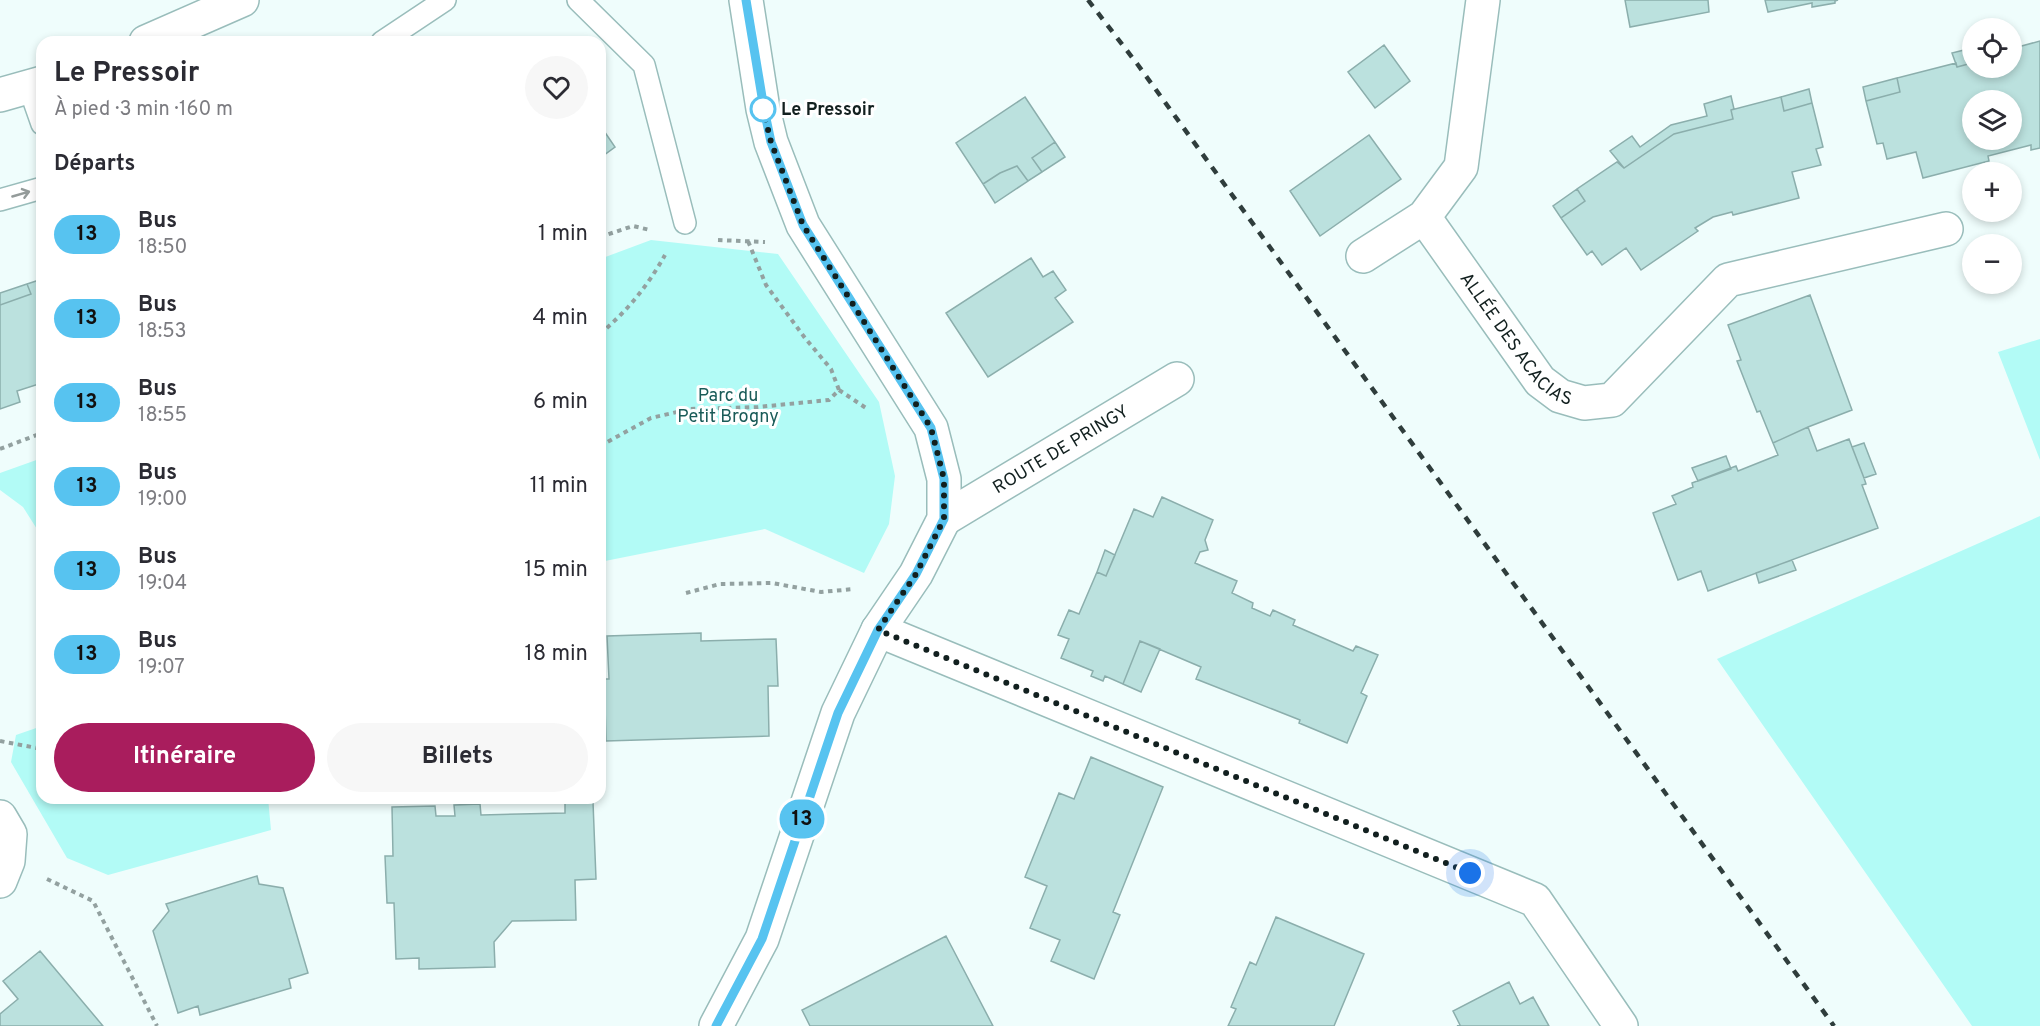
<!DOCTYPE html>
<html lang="fr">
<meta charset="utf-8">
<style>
body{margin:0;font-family:Overpass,sans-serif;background:#f7f7f7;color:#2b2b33;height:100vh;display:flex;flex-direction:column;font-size:22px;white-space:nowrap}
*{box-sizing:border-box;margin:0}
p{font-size:20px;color:#7c7c81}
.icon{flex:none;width:33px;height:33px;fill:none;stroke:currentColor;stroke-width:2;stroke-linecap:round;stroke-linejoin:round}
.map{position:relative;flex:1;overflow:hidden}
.side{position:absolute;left:36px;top:36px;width:570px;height:768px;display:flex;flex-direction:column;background:#fff;border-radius:18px;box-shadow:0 3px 9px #0003}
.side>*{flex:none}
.badge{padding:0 12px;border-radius:20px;font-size:21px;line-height:39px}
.tools{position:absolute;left:1962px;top:18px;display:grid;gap:12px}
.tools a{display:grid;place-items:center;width:60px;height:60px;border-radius:50%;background:#fff;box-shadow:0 3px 9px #0003;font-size:30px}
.you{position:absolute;width:30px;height:30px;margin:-15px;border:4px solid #fff;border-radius:50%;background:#1a73e8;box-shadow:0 0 0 9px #1a73e833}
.map>.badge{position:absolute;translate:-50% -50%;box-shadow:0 0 0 3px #fff}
h2{padding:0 18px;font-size:22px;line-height:54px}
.round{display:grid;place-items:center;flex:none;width:63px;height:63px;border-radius:32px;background:#f7f7f7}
.overview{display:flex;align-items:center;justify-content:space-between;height:102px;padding:0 18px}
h1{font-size:28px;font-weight:700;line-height:45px}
.cta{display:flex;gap:12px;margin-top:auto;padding:12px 18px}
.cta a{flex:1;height:69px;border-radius:36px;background:#a91d5d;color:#fff;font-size:24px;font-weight:700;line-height:69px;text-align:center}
.cta a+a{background:#f7f7f7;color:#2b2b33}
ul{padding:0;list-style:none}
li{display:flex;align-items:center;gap:18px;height:84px;padding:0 18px}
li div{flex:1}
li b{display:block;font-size:22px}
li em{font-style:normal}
li .badge{min-width:66px;font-weight:700;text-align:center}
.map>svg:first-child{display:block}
.green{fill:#b2fbf6}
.building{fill:#bbe1de;stroke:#8baeac;stroke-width:1.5;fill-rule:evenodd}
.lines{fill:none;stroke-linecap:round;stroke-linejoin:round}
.lane-casing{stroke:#99bdbb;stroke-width:24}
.street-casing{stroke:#99bdbb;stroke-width:36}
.secondary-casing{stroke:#99bdbb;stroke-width:36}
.path{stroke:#93a1a0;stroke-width:4;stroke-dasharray:4.5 4.5;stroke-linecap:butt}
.lane{stroke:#fff;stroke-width:21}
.street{stroke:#fff;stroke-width:33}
.secondary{stroke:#fff;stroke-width:33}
.rail{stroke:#2f3d3c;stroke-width:4.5;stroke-dasharray:8 8;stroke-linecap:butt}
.oneway{stroke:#949b9a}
.line-casing{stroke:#fff;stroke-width:14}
.line{stroke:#57c3f0;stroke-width:9}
.walk{stroke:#12201f;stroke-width:6;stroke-dasharray:0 10.8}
.stop-dot{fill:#fff;stroke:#57c3f0;stroke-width:3}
.labels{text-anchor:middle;stroke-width:6;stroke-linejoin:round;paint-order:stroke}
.stop-label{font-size:18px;font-weight:bold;fill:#12201f;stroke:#fff;text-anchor:start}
.street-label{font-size:18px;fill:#12201f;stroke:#fff}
.park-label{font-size:18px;fill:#1a5b58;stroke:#fff}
</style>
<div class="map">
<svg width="2040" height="1026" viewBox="0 0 2040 1026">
<rect width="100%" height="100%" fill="#effdfc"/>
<path class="green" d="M 651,240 L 778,254 L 879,402 L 895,476 L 889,524 L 864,573 L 765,529 L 600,562 L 600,259 Z
M 2040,339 L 2040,460 L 1998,352 Z
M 42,458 L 42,537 L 23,507 L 0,490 L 0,473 Z
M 2040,516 L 2040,1026 L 1972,1026 L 1717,659 Z
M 42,726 L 42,798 L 268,798 L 271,830 L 108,875 L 67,858 L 11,762 L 16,735 Z"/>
<path class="building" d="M 1625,0 L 1708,0 L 1709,12 L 1630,27 Z
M 1765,0 L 1838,0 L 1835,1 L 1835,3 L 1812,7 L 1812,3 L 1768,12 Z
M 2012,37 L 2015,53 L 2012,54 Z
M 2040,41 L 2040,148 L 2031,150 L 2031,145 L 1988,156 L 1989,161 L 1923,178 L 1916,152 L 1887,159 L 1883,143 L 1877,144 L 1866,101 L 1900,92 L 1897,78 L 1956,63 L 1957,67 L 1972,63 L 1972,68 L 2012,68 L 2012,54 L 2015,53 L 2014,48 ZM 1972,100 L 2012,100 L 2012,140 L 1972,140 Z
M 1384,45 L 1410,81 L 1375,108 L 1348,72 Z
M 1972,48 L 1972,63 L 1957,67 L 1952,53 Z
M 1897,78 L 1900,92 L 1866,101 L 1863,87 Z
M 1809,89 L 1812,103 L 1784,111 L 1781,97 Z
M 1731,96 L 1734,109 L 1731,110 L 1733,119 L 1674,134 L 1624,168 L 1610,151 L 1632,136 L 1640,147 L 1671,125 L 1707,116 L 1704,104 Z
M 1025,97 L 1055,142 L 1032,158 L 1042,172 L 1028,181 L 1017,166 L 1000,173 L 983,184 L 956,143 Z
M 1781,97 L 1784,111 L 1812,103 L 1823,147 L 1816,149 L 1821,165 L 1792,172 L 1799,198 L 1733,215 L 1732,212 L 1713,217 L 1695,228 L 1698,231 L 1641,270 L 1626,248 L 1602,265 L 1592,251 L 1587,255 L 1561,218 L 1585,201 L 1577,189 L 1617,162 L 1624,168 L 1674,134 L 1733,119 L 1731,110 Z
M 600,125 L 615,147 L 600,158 Z
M 1369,135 L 1401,179 L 1320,236 L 1290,191 Z
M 1055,142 L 1065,157 L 1042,172 L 1032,158 Z
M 1017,166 L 1028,181 L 995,203 L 983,184 L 1000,173 Z
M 1577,189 L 1585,201 L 1561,218 L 1553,206 Z
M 1031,258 L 1043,277 L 1053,271 L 1066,290 L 1055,298 L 1073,322 L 988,377 L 946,313 Z
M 42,279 L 42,383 L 17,391 L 20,402 L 0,409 L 0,305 L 31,294 L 27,284 Z
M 27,284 L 31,294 L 0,305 L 0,293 Z
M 1810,295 L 1852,410 L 1808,427 L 1773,443 L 1760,411 L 1757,412 L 1737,361 L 1741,360 L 1728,325 Z
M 1808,427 L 1817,451 L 1849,439 L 1864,478 L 1866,484 L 1862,485 L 1878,528 L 1708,591 L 1701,571 L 1678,580 L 1653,513 L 1676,504 L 1672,496 L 1693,487 L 1692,483 L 1736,466 L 1738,471 L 1778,455 L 1773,443 Z
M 1864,443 L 1876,474 L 1864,478 L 1852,447 Z
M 1726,456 L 1731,469 L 1698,481 L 1692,468 Z
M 1162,497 L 1213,520 L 1205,540 L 1208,550 L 1200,552 L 1195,563 L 1237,581 L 1232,593 L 1253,603 L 1252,608 L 1270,616 L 1273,610 L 1295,620 L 1293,625 L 1353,651 L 1356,646 L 1378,655 L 1361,693 L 1367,696 L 1347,743 L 1299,723 L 1300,720 L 1196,679 L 1201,667 L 1140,641 L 1123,684 L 1105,676 L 1103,681 L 1091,676 L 1093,671 L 1061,658 L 1069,639 L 1058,635 L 1069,610 L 1079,614 L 1097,572 L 1106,576 L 1134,509 L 1153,517 Z
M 1105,550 L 1115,555 L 1106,576 L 1097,572 Z
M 1792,560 L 1796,570 L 1759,583 L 1756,573 Z
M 701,633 L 701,641 L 776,639 L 778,686 L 768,686 L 769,736 L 606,741 L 605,706 L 600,706 L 600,679 L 609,679 L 607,636 Z
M 1140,641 L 1160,649 L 1141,692 L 1123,684 Z
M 1091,757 L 1163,787 L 1113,912 L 1120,915 L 1094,979 L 1051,961 L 1060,940 L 1030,928 L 1047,886 L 1025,877 L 1059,793 L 1074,799 Z
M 565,802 L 593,802 L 596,879 L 575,880 L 576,920 L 512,921 L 494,942 L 495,967 L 419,969 L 419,958 L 396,959 L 394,903 L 387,903 L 385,856 L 393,856 L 392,807 L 435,806 L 436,816 L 455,816 L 454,805 L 480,804 L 481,815 L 565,813 Z
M 257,876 L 259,884 L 283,888 L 308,973 L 289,979 L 291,988 L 200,1015 L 198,1006 L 178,1013 L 153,931 L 169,911 L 166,904 Z
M 1276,917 L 1364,954 L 1334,1026 L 1228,1026 L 1236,1009 L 1231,1007 L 1250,962 L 1256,965 Z
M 946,936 L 993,1026 L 810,1026 L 802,1010 Z
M 40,951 L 103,1026 L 0,1026 L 0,1014 L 18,999 L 3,981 Z
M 1509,982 L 1520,1004 L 1533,997 L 1549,1026 L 1457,1026 L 1460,1025 L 1453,1011 Z"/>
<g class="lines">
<g class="lane-casing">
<path id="lane" d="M 578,0 L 644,65 L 685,223
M 382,42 L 445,0
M 29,87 L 42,124
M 0,200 L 42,188"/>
</g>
<g class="street-casing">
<g id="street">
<path d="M 146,42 L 242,0"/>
<path d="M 0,95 L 42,83"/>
<path id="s1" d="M 1424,217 L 1540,381 L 1560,396 L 1584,403 L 1612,400 L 1728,280 L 1946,229"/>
<path d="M 1363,256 L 1424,217 L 1461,167 L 1483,0"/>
<path id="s2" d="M 944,519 L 1177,379"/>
<path d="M 878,630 L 1535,900 L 1621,1026"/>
<path d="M 0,817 L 10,834 L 8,861 L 0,881"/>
</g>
</g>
<g class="secondary-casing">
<path id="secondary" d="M 716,1026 L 762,939 L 838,713 L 878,630 L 916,574 L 944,519 L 944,479 L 931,428 L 803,225 L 771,142 L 763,109 L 746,0"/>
</g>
<path class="path" d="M 600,237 L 633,226 L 650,230
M 718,240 L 765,242
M 600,334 C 628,310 647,287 665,255
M 839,390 L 866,408
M 600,446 L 651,418 L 690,409 L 758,407 L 829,400 L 839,390 L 831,369 L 805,338 L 766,285 L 748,241
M 0,449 L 42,433
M 686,593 L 720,584 L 772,583 L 821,592 L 854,589
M 0,741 L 42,749
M 47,879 L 93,901 L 157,1026"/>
<use href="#lane" class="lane"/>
<use href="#street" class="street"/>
<use href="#secondary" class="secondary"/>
<path class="rail" d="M 1088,0 L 1138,65 L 1834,1026"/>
</g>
<defs><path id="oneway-shaft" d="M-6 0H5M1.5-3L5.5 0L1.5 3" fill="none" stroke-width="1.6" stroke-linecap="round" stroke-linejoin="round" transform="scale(1.5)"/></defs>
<use class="oneway" href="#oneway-shaft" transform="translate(21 194) rotate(-16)"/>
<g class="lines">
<g class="line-casing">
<path id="line" d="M 716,1026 L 762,939 L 838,713 L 878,630 L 916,574 L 944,519 L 944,479 L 931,428 L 803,225 L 771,142 L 764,109 L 746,0"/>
</g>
<use href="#line" class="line"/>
<path class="walk" d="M 763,109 L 771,142 L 803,225 L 931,428 L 944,479 L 944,519 L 916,574 L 878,630 L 1470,873"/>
</g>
<circle class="stop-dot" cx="763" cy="109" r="12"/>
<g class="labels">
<g class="stop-label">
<text x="781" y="115">Le Pressoir</text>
</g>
<g class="street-label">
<text dy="6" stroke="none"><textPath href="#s1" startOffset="154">ALLÉE DES ACACIAS</textPath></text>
<text dy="6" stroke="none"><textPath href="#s2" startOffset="136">ROUTE DE PRINGY</textPath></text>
</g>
<g class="park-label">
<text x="728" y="401">Parc du<tspan x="728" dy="21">Petit Brogny</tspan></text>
</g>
</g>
</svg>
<div class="tools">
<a><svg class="icon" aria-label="locate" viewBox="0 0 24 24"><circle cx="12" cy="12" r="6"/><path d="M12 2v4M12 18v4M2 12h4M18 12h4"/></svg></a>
<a><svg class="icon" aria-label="layers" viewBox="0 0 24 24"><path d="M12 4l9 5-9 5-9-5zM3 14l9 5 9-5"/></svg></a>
<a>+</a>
<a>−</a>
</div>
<div class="you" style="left:1470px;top:873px"></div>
<b class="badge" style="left:802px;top:819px;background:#57c3f0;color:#111">13</b>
<section class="side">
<div class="overview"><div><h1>Le Pressoir</h1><p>À pied · 3 min · 160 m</p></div><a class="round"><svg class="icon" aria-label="heart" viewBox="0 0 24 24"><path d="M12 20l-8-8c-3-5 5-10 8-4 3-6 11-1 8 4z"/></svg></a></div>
<h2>Départs</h2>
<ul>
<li><span class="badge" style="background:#57c3f0;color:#111">13</span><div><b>Bus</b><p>18:50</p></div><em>1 min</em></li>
<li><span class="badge" style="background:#57c3f0;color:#111">13</span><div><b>Bus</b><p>18:53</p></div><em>4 min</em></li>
<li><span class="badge" style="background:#57c3f0;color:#111">13</span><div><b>Bus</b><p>18:55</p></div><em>6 min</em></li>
<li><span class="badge" style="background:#57c3f0;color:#111">13</span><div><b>Bus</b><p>19:00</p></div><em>11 min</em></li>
<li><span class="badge" style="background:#57c3f0;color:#111">13</span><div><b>Bus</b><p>19:04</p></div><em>15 min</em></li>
<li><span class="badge" style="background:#57c3f0;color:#111">13</span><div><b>Bus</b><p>19:07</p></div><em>18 min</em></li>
</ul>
<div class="cta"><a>Itinéraire</a><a>Billets</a></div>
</section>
</div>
